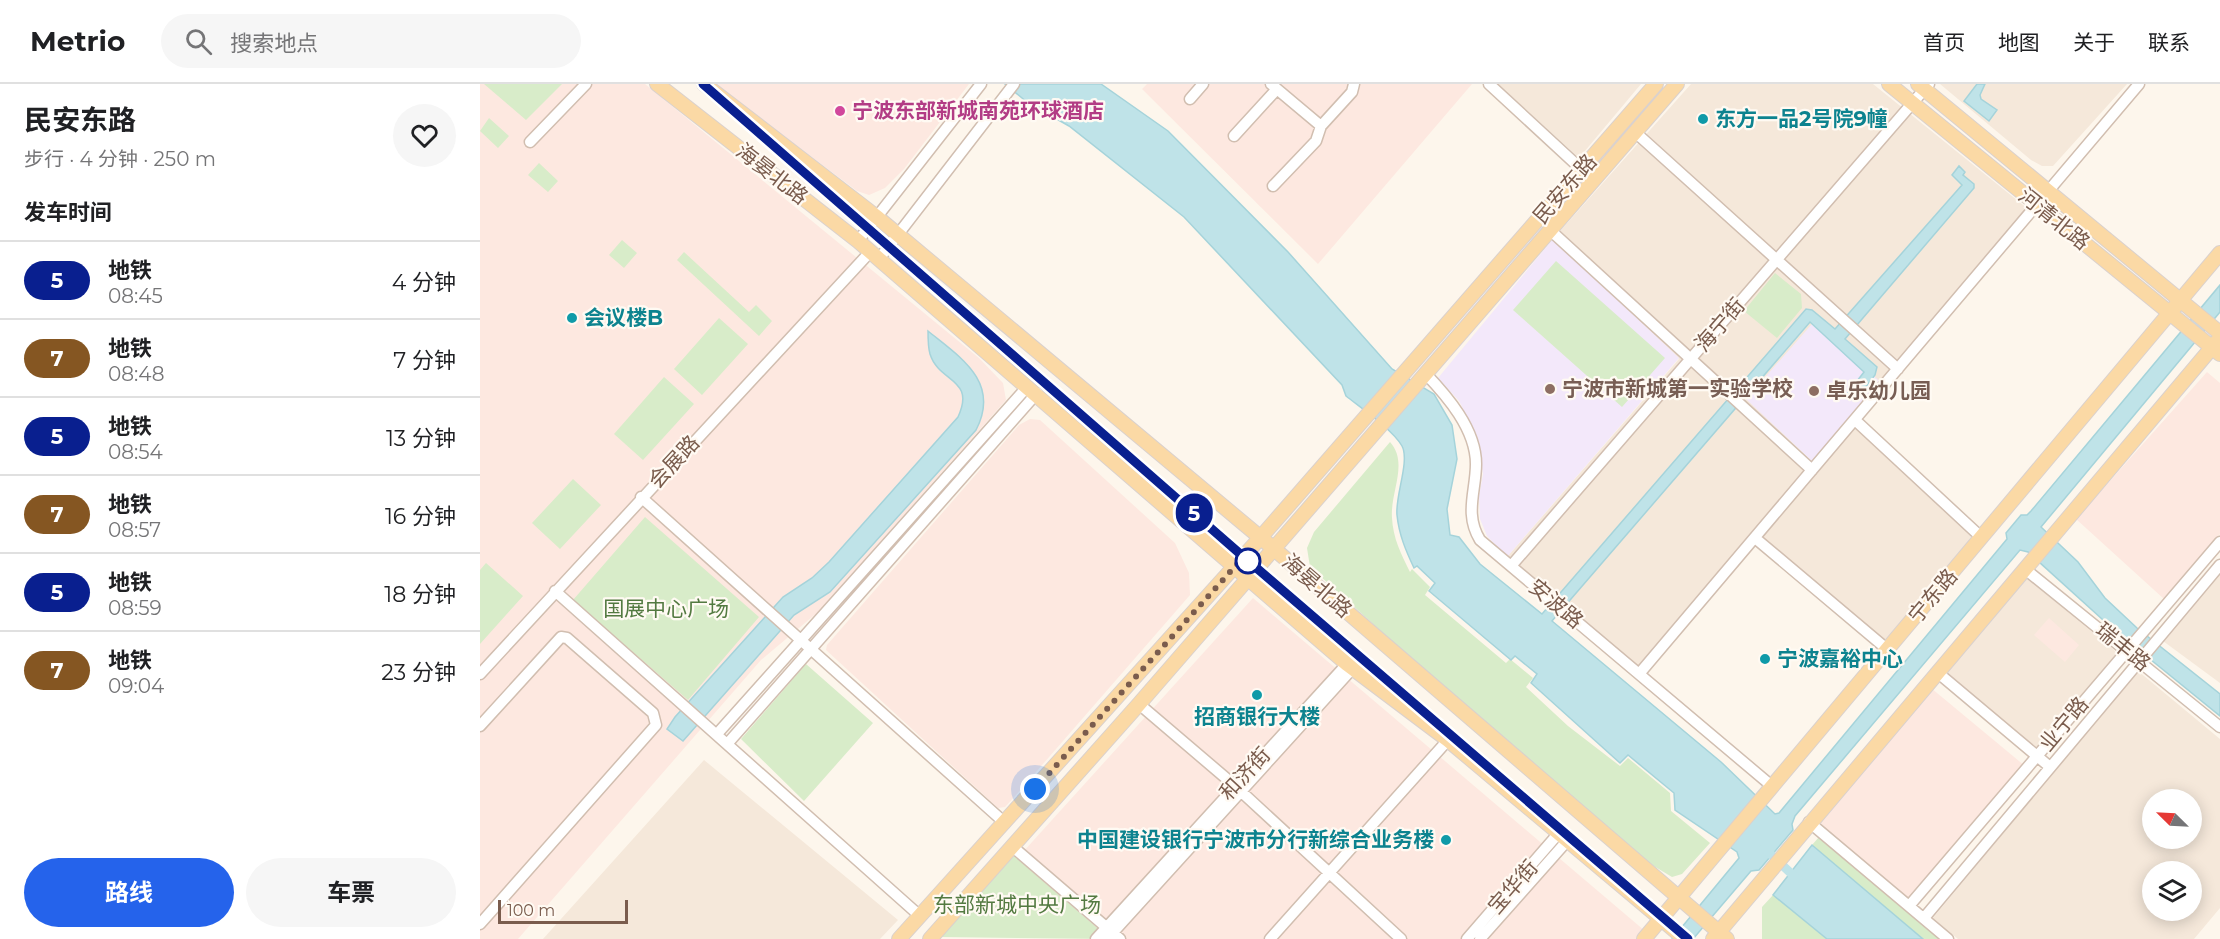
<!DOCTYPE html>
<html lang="zh">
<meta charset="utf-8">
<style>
body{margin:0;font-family:Montserrat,"Noto Sans SC",sans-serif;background:#f6f6f6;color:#202124;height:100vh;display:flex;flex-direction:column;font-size:22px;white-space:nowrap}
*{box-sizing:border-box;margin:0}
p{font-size:20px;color:#757577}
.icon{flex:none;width:33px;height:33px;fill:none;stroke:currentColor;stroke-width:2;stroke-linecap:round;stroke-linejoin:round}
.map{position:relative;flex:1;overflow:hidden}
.side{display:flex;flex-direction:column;background:#fff;width:480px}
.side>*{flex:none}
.badge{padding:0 12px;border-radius:20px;font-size:21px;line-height:39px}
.needle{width:39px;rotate:294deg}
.controls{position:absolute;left:1662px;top:705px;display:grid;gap:12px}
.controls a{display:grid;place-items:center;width:60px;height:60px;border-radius:50%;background:#fff;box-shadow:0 3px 15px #0003;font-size:30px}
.scale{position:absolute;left:18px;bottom:15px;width:130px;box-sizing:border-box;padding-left:6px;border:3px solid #7a5c4d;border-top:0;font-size:16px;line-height:21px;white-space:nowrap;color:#7a5c4d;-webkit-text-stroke:4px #fffaf3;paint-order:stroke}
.you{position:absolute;width:30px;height:30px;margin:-15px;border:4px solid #fff;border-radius:50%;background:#1a73e8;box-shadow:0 0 0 9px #1a73e833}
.map>.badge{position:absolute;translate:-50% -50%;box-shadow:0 0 0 3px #fff}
h2{padding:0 24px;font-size:22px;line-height:54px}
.round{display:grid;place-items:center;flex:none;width:63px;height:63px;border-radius:32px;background:#f6f6f6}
.overview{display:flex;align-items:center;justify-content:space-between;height:102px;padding:0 24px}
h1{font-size:28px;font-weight:700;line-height:45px}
.button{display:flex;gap:12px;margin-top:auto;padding:12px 24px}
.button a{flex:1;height:69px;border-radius:36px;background:#2563eb;color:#fff;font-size:24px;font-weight:700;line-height:69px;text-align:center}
.button a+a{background:#f6f6f6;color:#202124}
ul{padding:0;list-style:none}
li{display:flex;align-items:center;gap:18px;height:78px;padding:0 24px;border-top:2px solid #e0e0e0}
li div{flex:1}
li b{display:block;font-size:22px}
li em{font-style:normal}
li .badge{min-width:66px;font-weight:700;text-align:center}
header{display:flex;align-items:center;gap:36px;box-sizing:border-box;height:84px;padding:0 30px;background:#fff;border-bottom:2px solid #e0e0e0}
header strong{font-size:28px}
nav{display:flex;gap:33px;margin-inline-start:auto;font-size:21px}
.search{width:420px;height:54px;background:#f6f6f6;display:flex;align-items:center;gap:15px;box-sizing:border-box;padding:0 21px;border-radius:33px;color:#757577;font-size:22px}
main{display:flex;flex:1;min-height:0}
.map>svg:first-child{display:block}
.residential{fill:#f5e8da;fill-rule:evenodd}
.commercial{fill:#fde8e0}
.education{fill:#f3e8fa}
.green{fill:#d8ecc9}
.water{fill:#bfe3e8;stroke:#a5d3da;stroke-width:1.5}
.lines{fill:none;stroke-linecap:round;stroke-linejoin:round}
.canal{stroke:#bfe3e8;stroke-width:9}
.minor-casing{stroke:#d1beb0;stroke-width:13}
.major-casing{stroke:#dad1cd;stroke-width:16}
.minor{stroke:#fff;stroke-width:10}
.major{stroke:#fbd9a5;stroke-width:14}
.line-casing{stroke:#fff;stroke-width:14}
.line{stroke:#091f8f;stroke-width:9}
.walk{stroke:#7a5c4d;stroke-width:6;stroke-dasharray:0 10.8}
.hotel-dot{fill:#d1479c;stroke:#fffaf3;stroke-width:2}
.culture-dot{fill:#0f9aa8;stroke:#fffaf3;stroke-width:2}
.education-dot{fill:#8d6e63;stroke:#fffaf3;stroke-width:2}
.stop-dot{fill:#fff;stroke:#091f8f;stroke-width:3}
.labels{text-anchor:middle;stroke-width:4.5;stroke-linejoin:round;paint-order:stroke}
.hotel-label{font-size:21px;font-weight:bold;fill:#b23c85;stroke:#fffaf3;text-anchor:start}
.culture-label{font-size:21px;font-weight:bold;fill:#0d838f;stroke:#fffaf3;text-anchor:start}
.street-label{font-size:21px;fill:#7a5c4d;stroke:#fffaf3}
.education-label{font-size:21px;font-weight:bold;fill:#785e54;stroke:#fffaf3;text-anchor:start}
.park-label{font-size:21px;fill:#537a41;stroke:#fffaf3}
</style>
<header>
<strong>Metrio</strong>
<div class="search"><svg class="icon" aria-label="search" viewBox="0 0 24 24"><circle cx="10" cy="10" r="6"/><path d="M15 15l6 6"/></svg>搜索地点</div>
<nav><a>首页</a><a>地图</a><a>关于</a><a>联系</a></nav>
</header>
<main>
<section class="side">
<div class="overview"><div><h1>民安东路</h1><p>步行 · 4 分钟 · 250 m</p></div><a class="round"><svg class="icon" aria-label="heart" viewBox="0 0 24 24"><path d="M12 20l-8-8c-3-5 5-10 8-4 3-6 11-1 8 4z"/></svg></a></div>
<h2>发车时间</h2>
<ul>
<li><span class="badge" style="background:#091f8f;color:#fff">5</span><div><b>地铁</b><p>08:45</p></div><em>4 分钟</em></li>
<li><span class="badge" style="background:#855622;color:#fff">7</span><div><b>地铁</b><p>08:48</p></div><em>7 分钟</em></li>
<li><span class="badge" style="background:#091f8f;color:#fff">5</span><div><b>地铁</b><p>08:54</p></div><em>13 分钟</em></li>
<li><span class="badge" style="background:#855622;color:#fff">7</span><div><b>地铁</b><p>08:57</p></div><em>16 分钟</em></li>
<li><span class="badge" style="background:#091f8f;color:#fff">5</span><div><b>地铁</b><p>08:59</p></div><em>18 分钟</em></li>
<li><span class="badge" style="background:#855622;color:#fff">7</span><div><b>地铁</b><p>09:04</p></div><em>23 分钟</em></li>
</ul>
<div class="button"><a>路线</a><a>车票</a></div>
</section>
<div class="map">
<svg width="1740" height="855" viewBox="0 0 1740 855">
<rect width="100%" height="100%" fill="#fdf6ec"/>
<path class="residential" d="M 1018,0 L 1161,0 L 1099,74 Z
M 1211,0 L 1393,0 L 1548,125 L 1402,299 L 1266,314 L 1333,378 L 1157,584 L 1027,473 L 1199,275 L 1073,155 Z
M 1460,0 L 1647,0 L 1573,82 L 1562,82 L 1551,76 Z
M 1375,343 L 1497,454 L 1407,559 L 1281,453 Z
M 1740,488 L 1740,599 L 1683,557 Z
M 1544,492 L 1640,571 L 1557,670 L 1462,591 Z
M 1658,587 L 1740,655 L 1740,824 L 1714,855 L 1478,855 L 1453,834 ZM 1672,716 L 1712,716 L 1712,754 L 1672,754 ZM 1672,788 L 1712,788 L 1712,826 L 1672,826 Z
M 224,676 L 418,836 L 400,855 L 63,855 Z"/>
<path class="commercial" d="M 0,0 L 165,0 L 499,274 L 523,299 L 526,316 L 338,528 L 281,576 L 38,855 L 0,855 Z
M 235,0 L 489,0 L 424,85 L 405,104 L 389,111 L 377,107 Z
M 667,0 L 992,0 L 838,180 L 662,5 Z
M 1727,288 L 1740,299 L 1740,450 L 1684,515 L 1596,435 Z
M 550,335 L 560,336 L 695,459 L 709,489 L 710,511 L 536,711 L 525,723 L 518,724 L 346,566 L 347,561 L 539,341 Z
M 773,514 L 1165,847 L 1158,855 L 644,855 L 543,768 Z
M 1569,534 L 1599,561 L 1585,578 L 1554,551 Z
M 1451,604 L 1545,682 L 1430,815 L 1337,740 Z"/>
<path class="education" d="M 1073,155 L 1199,274 L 1027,473 L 1007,452 L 1000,435 L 999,412 L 1003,390 L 997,352 L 979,317 L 958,294 Z
M 1332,240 L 1402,299 L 1333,378 L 1266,315 Z"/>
<path class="green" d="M 4,0 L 82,0 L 46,36 Z
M 9,34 L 29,52 L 18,64 L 0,47 Z
M 59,79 L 78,97 L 68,108 L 48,91 Z
M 142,156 L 157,169 L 144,184 L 129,171 Z
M 204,168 L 269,228 L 276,221 L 292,237 L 279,252 L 197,176 Z
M 1076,177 L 1185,274 L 1142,323 L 1033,226 Z
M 1295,189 L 1321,210 L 1322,224 L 1297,254 L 1264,227 Z
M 239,234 L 268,260 L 222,311 L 194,285 Z
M 184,293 L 214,320 L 163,376 L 134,350 Z
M 910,358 C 929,379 910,408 912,434 C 913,454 921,470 930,488 L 932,485 L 950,503 L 945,511 L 1026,579 L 1030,575 L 1053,594 L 1046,603 L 1088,642 L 1140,682 L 1148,674 L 1190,709 L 1191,727 L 1230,759 L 1202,790 L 1192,793 L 1167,778 L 964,604 L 830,483 L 827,464 L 834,448 Z
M 93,395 L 121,421 L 80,465 L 52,439 Z
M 165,433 L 279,533 L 208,616 L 93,516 Z
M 6,479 L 43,512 L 0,560 L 0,486 Z
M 326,580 L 393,639 L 324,717 L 261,655 Z
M 1339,753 L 1460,855 L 1443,855 L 1332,761 Z
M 534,772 L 630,855 L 460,853 Z
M 1293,811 L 1347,855 L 1282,855 L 1282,823 Z"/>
<path class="water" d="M 525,0 L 621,0 L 688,47 L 808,168 L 912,285 L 954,310 L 972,341 L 977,375 L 967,425 L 970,451 L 979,453 L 1000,480 L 1062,530 L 1326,225 L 1332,226 L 1355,245 L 1482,101 L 1472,91 L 1479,82 L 1485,88 L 1483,91 L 1494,100 L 1494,104 L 1365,255 L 1397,283 L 1395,291 L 1375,317 L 1367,310 L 1384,288 L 1330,238 L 1072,537 L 1241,678 L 1295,730 L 1299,729 L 1527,455 L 1526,449 L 1541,431 L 1547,431 L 1551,427 L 1740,201 L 1740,228 L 1561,443 L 1598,478 L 1625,514 L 1657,544 L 1740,610 L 1740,632 L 1633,545 L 1548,468 L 1540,466 L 1315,732 L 1312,740 L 1313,746 L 1279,786 L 1271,787 L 1213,855 L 1192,855 L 1259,774 L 1257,768 L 1195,726 L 1194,709 L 1148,671 L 1140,679 L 1051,599 L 1057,590 L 1035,572 L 1031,576 L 949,507 L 955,499 L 937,482 L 934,484 C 926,467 919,451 917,431 C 915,412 930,377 922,362 C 913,346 881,324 866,312 L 862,301 L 704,133 L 589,42 L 548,19 Z
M 1497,0 L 1505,0 L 1500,11 L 1501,15 L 1517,26 L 1509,37 L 1484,17 Z
M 448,247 C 480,273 521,298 496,346 L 350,508 L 314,531 L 203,657 L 187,645 L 195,633 L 303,513 L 332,494 L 349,478 L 478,333 C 496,294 459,299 450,270 C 448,263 448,254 448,247 Z
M 1332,761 L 1443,855 L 1347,855 L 1293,811 Z"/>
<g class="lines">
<path class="canal" d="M 1284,764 L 1318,796"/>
<g class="minor-casing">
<path id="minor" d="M 791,0 L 841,42 L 872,8 L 874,0
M 1009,0 L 1113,96
M 710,15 L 723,0
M 1155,48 L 1418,285
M 754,52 L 797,5
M 50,58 L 106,0
M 793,102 L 836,57 L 841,42
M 1070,146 L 1332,386
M 378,157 L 501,0
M 399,175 L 534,0
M 945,289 C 967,312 996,345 996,380 C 996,407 984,430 1000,456 L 1293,703
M 1375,336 L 1502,454
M 161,413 L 525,739
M 1275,454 L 1408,566
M 1031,482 L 1449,0
M 1545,485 L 1740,643
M 75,507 L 440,832
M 1457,588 L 1570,683
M 0,590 L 390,168
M 1159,590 L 1659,0
M 659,620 L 754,701 L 921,855
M 0,642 L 81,553 L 87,554 L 173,629 L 176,641 L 0,840
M 237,650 L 548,302
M 248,659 L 557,309
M 1329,738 L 1468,855
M 533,763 L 640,855
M 1429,822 L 1740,458
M 1444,834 L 1740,481
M 616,855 L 867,580
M 627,855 L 873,584
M 790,855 L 968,656
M 987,855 L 1078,750
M 1000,855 L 1087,757"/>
</g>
<g class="major-casing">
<path id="major" d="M 177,0 L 378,157 L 867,580 L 968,656 L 1205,855
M 224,0 L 398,134 L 793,464 L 1247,855
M 1409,0 L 1740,270
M 1438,0 L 1740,249
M 419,855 L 781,453 L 1176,0
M 450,855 L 659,620 L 1197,0
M 1164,855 L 1740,169
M 1233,855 L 1740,254"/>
</g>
<use href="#minor" class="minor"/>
<use href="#major" class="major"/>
</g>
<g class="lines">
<g class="line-casing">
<path id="line" d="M 223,0 L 758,468 L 1208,855"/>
</g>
<use href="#line" class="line"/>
<path class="walk" d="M 555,705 L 768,468 L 768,477"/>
</g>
<circle class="hotel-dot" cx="360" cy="27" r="6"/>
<g class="culture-dot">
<circle cx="1223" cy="35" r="6"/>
<circle cx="92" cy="234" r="6"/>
<circle cx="1285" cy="575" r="6"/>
<circle cx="777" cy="611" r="6"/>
<circle cx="966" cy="756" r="6"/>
</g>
<g class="education-dot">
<circle cx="1070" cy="305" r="6"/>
<circle cx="1334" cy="307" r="6"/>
</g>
<circle class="stop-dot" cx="768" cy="477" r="12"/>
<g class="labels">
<g class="hotel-label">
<text x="372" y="34">宁波东部新城南苑环球酒店</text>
</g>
<g class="culture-label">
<text x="1235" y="42">东方一品2号院9幢</text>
<text x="104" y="241">会议楼B</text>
<text x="1297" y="582">宁波嘉裕中心</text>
<text x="777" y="640" text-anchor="middle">招商银行大楼</text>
<text x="954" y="763" text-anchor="end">中国建设银行宁波市分行新综合业务楼</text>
</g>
<g class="street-label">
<text transform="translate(292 90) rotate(38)" y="7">海晏北路</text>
<text transform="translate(1085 105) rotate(-49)" y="7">民安东路</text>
<text transform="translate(1574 135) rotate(39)" y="7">河清北路</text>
<text transform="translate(1240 241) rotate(-49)" y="7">海宁街</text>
<text transform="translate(194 378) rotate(-47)" y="7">会展路</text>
<text transform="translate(837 502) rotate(41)" y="7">海晏北路</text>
<text transform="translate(1453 512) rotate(-50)" y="7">宁东路</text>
<text transform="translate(1076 520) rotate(40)" y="7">安波路</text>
<text transform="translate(1643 563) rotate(39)" y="7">瑞丰路</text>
<text transform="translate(1584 640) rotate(-50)" y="7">业宁路</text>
<text transform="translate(765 690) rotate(-47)" y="7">和济街</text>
<text transform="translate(1033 803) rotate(-49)" y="7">宝华街</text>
</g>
<g class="education-label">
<text x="1082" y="312">宁波市新城第一实验学校</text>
<text x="1346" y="314">卓乐幼儿园</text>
</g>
<g class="park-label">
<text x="186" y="532">国展中心广场</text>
<text x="537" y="828">东部新城中央广场</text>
</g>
</g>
</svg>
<div class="controls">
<a><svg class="needle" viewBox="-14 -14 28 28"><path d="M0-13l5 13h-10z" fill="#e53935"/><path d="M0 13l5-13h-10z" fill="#757577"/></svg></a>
<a><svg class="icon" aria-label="layers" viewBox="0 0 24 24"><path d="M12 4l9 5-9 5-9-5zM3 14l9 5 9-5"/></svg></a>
</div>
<div class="scale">100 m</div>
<div class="you" style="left:555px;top:705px"></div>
<b class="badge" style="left:714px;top:429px;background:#091f8f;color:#fff">5</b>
</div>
</main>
